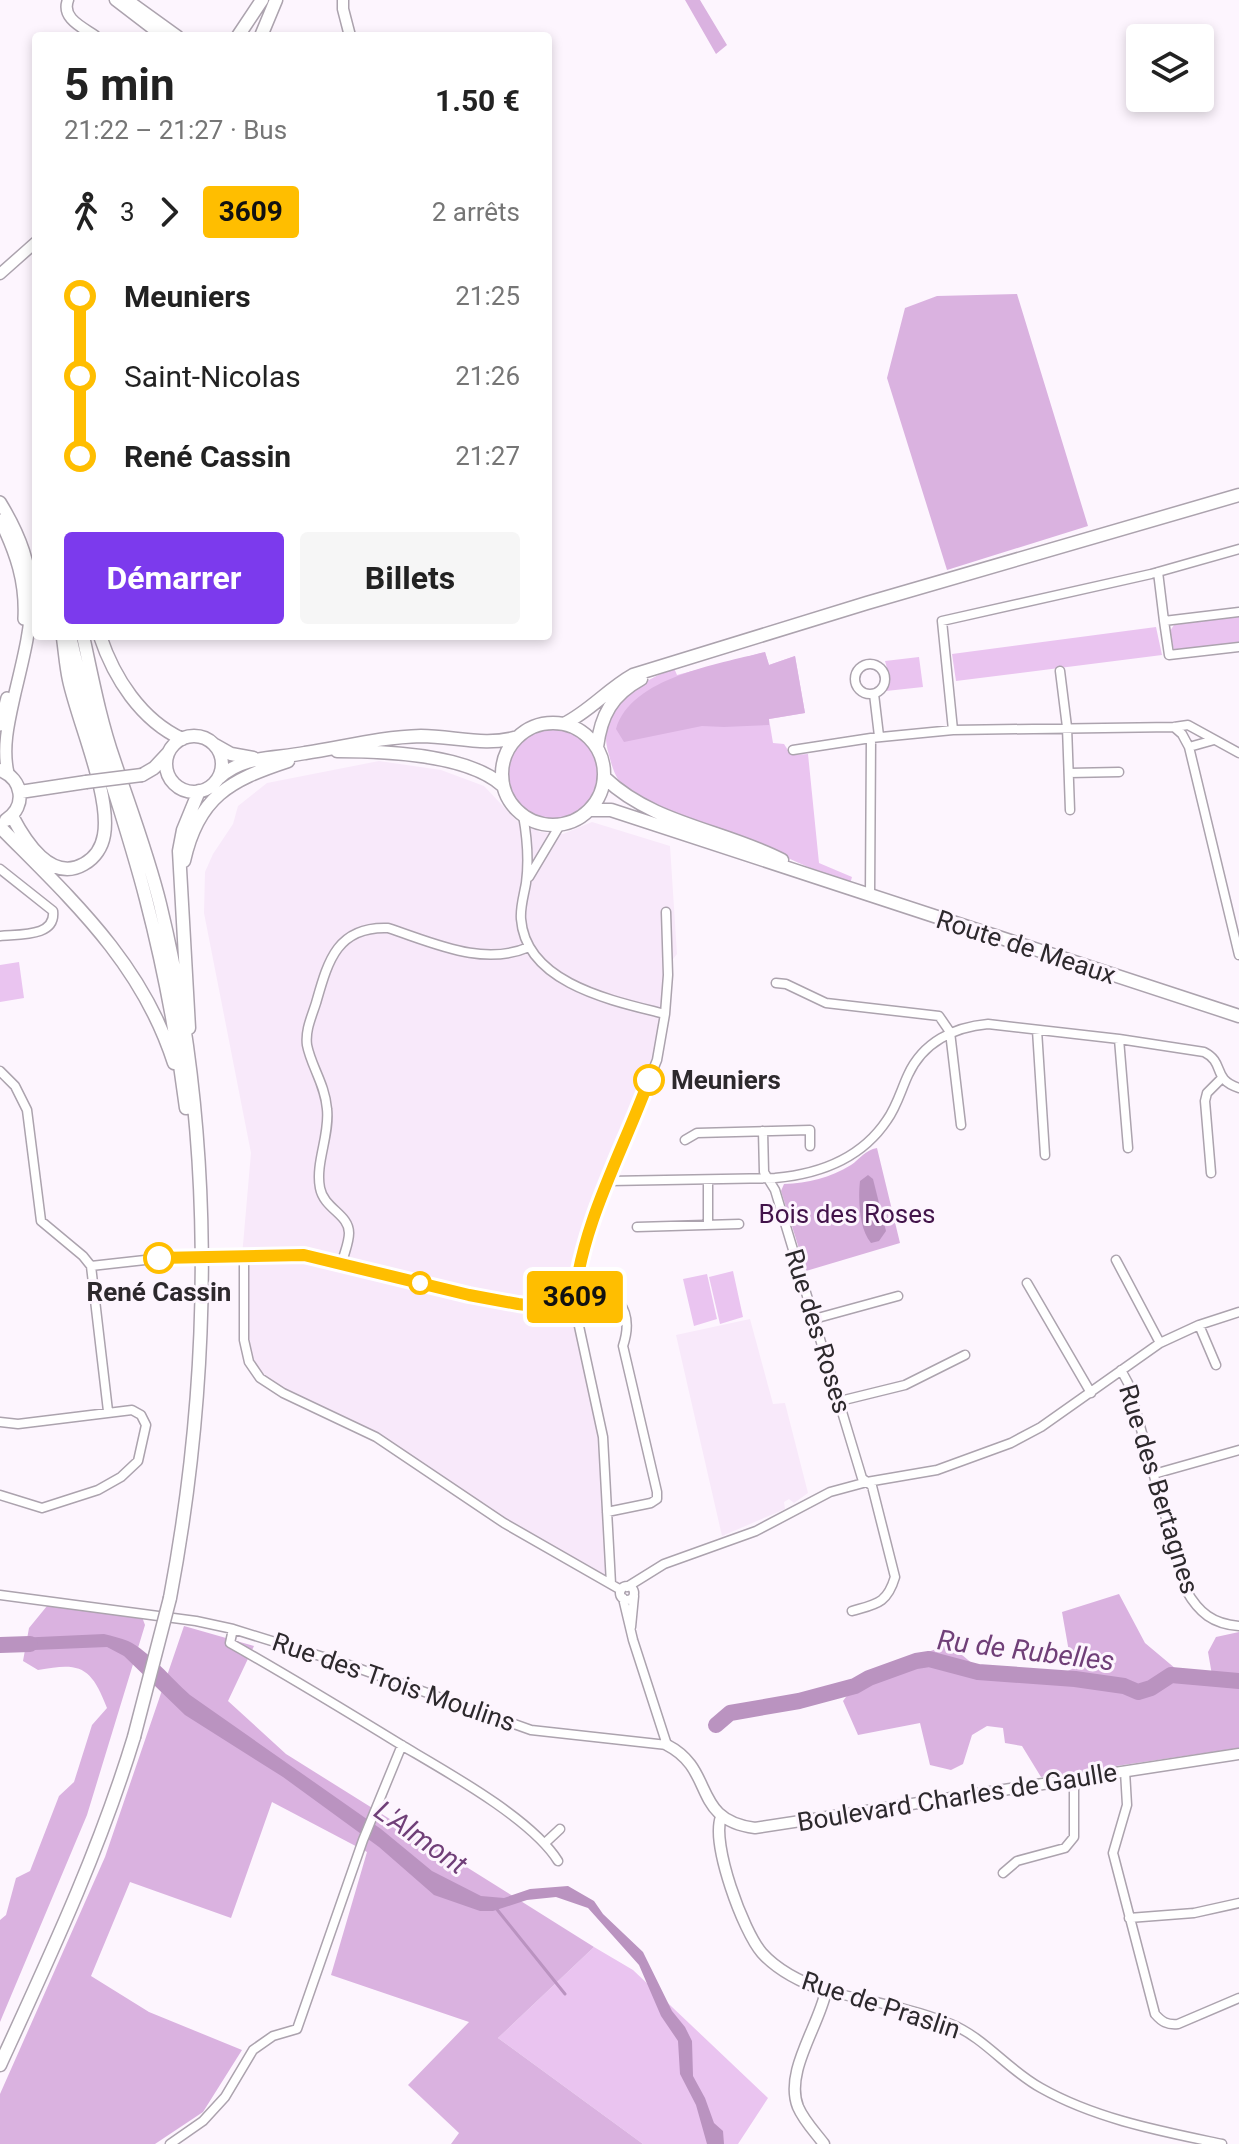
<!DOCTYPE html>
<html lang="fr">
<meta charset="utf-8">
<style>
body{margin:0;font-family:Roboto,sans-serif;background:#f6f6f6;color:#222;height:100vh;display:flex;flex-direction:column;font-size:30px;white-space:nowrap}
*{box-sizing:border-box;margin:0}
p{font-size:26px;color:#767676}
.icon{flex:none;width:44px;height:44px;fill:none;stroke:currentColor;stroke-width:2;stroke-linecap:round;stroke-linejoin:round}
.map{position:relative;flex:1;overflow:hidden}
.sheet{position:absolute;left:32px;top:32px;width:520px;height:608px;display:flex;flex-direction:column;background:#fff;border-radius:8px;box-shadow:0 4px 12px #0003}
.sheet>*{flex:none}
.badge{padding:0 16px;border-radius:6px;font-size:28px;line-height:52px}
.controls{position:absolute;left:1126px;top:24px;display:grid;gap:16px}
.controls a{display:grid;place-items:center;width:88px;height:88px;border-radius:8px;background:#fff;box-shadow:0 4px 12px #0003;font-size:40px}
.map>.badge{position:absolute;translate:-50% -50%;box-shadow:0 0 0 4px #fff}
.legs{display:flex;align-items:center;gap:12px;height:88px;padding:0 32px;font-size:26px}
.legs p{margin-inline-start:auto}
.summary{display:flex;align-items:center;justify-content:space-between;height:136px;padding:0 32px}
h1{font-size:44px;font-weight:700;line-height:60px}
.action{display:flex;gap:16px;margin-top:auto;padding:16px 32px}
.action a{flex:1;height:92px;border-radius:8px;background:#7c3aed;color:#fff;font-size:32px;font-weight:700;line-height:92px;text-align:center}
.action a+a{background:#f6f6f6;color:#222}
ul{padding:0 32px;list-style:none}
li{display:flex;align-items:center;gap:28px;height:80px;font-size:30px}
li i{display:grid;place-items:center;width:12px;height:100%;margin:0 10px;background:currentColor}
li i::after{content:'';width:20px;height:20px;margin:-10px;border:6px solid;border-radius:50%;background:#fff}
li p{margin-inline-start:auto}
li:first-child i{background:linear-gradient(#0000 50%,currentColor 0)}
li:last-child i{background:linear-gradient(currentColor 50%,#0000 0)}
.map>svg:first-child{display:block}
.built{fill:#f8e9fa}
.green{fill:#eac4f0}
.forest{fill:#dab2e0}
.water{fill:#ba93c0}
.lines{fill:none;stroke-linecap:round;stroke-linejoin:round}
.stream{stroke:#ba93c0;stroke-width:3}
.river{stroke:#ba93c0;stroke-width:16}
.minor-casing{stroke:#aca3ae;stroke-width:11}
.tertiary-casing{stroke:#aca3ae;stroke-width:13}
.secondary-casing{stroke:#aca3ae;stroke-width:14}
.primary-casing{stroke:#aca3ae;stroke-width:15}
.minor{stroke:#fff;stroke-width:8}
.tertiary{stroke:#fff;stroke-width:10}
.secondary{stroke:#fff;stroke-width:11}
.primary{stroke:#fff;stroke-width:12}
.minor-bridge-casing{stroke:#aca3ae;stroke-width:11;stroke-linecap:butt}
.primary-bridge-casing{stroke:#aca3ae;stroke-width:15;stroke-linecap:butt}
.minor-bridge{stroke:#fff;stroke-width:8}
.primary-bridge{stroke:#fff;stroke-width:12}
.line-1-casing{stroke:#fff;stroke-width:18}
.line-1{stroke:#ffbe00;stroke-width:12}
.stop-1-dot{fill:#fff;stroke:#ffbe00;stroke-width:4}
.labels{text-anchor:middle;stroke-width:6;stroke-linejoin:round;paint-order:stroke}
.street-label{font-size:26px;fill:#2d292d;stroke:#fdf5fe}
.stop-label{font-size:26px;font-weight:bold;fill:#2d292d;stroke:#fdf5fe;text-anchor:start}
.park-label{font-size:26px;fill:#42134a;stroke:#fdf5fe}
.water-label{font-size:28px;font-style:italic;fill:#703f78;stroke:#fdf5fe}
</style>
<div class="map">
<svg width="1239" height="2144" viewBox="0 0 1239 2144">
<rect width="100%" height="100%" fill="#fdf5fe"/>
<path class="built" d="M 379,761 L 441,770 L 484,786 L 517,821 L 540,832 L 563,834 L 592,822 L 670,846 L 677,954 L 670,963 L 663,1052 L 649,1096 L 596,1224 L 587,1253 L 577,1301 L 605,1437 L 614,1585 L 499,1525 L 387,1447 L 280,1393 L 246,1362 L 242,1256 L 251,1153 L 204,913 L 205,872 L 213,854 L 233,824 L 238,806 L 267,783 Z
M 750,1319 L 773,1404 L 785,1403 L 808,1493 L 794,1503 L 789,1499 L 784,1502 L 785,1509 L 722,1536 L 676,1335 Z"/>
<path class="green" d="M 1239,616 L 1239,644 L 1174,651 L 1170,631 L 1174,625 Z
M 1156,627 L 1162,655 L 956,681 L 952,654 Z
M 765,652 L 769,665 L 795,656 L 805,713 L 769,719 L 773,743 L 784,744 L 791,755 L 808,754 L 819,863 L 852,877 L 850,884 C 825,875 801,864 777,853 C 727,831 669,819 625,787 C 615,779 612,766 609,755 C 594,707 637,684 674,668 L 677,675 Z
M 919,657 L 923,687 L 886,691 L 890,679 L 885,661 Z
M508 774a46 46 0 1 1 92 0a46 46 0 1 1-92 0Z
M 19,962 L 24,998 L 0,1002 L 0,965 Z
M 733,1271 L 743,1317 L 720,1324 L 709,1277 Z
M 707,1274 L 717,1319 L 694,1326 L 683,1279 Z
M 594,1947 L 633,1970 L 768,2098 L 738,2144 L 643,2144 L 498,2038 Z"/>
<path class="forest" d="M 685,0 L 700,0 L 727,45 L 716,54 Z
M 1017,294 L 1088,526 L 947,570 L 887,378 L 905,308 L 937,296 Z
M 765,652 L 769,665 L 795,656 L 805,713 L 769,719 L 769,725 L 724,727 L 702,726 L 624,742 L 616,729 C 631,677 719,664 765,652 Z
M 877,1148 L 900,1243 L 806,1271 L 781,1191 L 784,1184 C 808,1183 830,1178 851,1165 C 860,1159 865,1150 877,1148 Z
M 1119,1594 L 1145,1643 L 1176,1669 L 1212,1675 L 1208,1652 L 1216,1637 L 1239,1632 L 1239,1748 L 1041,1777 L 1022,1746 L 1005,1743 L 1003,1728 L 987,1726 L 972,1735 L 963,1764 L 951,1770 L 930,1765 L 920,1723 L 858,1735 L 843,1701 L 860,1678 L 949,1644 L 974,1665 L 1061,1674 L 1072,1669 L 1062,1612 Z
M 47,1606 L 142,1617 L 145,1625 L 87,1815 L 0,2022 L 0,1920 L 6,1915 L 16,1878 L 30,1871 L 59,1796 L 74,1782 L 92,1725 L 107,1708 C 91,1666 80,1662 38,1670 L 23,1661 L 29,1628 Z
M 184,1626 L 254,1646 L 228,1701 L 286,1754 L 594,1947 L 498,2038 L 643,2144 L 451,2144 L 459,2133 L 408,2085 L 469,2022 L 331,1975 L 367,1852 L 272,1802 L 231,1918 L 130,1882 L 91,1976 L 149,2012 L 242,2050 L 203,2112 L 155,2144 L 0,2144 L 0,2094 L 105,1857 Z"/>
<path class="water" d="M 868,1175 L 873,1179 L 886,1231 L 879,1241 L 871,1243 C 859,1229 858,1199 860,1181 Z
M 104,1634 C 112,1636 121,1638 128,1641 C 149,1651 172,1679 190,1695 L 381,1829 L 432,1871 L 481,1896 L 504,1898 L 530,1889 L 568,1886 L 594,1901 L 603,1914 L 643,1952 L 672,2011 L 685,2027 L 692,2041 L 693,2076 L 705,2098 L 714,2123 L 723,2131 L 724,2144 L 707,2144 L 696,2105 L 680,2074 L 678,2041 L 661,2016 L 639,1965 L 588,1908 L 556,1897 L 527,1900 L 493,1911 L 480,1911 L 434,1895 L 379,1847 L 283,1777 L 185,1715 L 124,1656 L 107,1647 L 34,1650 L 11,1648 L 8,1641 L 17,1638 Z"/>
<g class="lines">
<path class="stream" d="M 495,1907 L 565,1994"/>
<path class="river" d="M 0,1645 L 30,1644
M 716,1725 L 730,1713 L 799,1701 L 855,1686 L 869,1678 L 916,1661 L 929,1659 L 978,1672 L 1075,1679 L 1124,1686 L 1138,1692 L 1151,1688 L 1171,1675 L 1239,1681"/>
<g class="minor-casing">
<path id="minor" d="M 1158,572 L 1164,621
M 1239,612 L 1164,621 L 1169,655 L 1239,647
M855 679a15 15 0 1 1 30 0a15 15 0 1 1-30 0Z
M 1060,671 L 1067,727 L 1070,810
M 874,694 L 879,736
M 1174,727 L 1182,734 L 1189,747 L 1239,955
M 953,730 L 942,621 L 1151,574 L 1239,549
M 1189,747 L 1214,740
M 793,750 L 871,738
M 1069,773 L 1119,772
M 523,815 C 527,837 529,861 526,883 C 524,895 520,907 521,919 C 526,984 614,1001 665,1014
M 0,869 L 53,911 C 56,937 20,934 0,936
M 529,877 L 560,825
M 870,896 L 871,738 L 953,730 L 1174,727 L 1188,725 L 1239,753
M 776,983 L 786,984 L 826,1003 L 939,1016 L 950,1032
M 1037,1030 L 1045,1155
M 950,1032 L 961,1125
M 1119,1039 L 1128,1148
M 0,1071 L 15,1086 L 27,1110 L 41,1221 L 83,1256 L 91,1266 L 108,1411
M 763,1131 L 764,1172 L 775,1190 L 862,1478 L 872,1486 L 895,1577 C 887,1604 876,1604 852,1611
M 685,1140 L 697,1133 L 810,1130 L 810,1146
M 1211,1173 L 1205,1101 L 1207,1093 L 1221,1079
M 708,1180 L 708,1225
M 609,1181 L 775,1178 C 820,1174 861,1159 887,1120 C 897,1106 901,1090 908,1075 C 923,1042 954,1027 988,1024 L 1119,1039 L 1204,1052 C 1226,1063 1211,1079 1239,1088
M 637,1227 L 739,1224
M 244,1255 L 244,1340 L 249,1362 L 260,1378 L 283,1393 L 376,1437 L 504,1523 L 621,1590
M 227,1256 L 304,1255 L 321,1258 L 437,1287 L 518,1304 L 551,1308 L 570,1306 L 581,1300 L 619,1302 C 629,1315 628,1331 623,1346 L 657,1492 L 657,1499 L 651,1503 L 607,1512
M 1116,1260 L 1160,1343
M 342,1263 C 344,1253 349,1243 349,1233 C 349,1214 324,1209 320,1188 C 315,1163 330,1135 327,1109 C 325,1084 311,1066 307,1045 C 305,1030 312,1016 316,1003 C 328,961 337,926 388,928 C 434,943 483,967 529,947
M 91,1266 L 172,1257
M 1027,1283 L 1091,1393
M 814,1319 L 898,1296
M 1199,1325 L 1216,1365
M 1121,1370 L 1128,1383 L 1186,1590 C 1199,1613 1213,1624 1239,1626
M 840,1401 L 905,1385 L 965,1355
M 0,1422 L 18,1424 L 132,1410 L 141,1415 L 146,1425 L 138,1461 L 121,1477 L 98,1490 L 42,1508 L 0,1495
M 1154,1474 L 1239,1450
M 611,1584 L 603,1437 L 574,1303 L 578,1268 L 590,1225 L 657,1060 L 665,1014 L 668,975 L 666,912
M620 1593a7 7 0 1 1 14 0a7 7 0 1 1-14 0Z
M 627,1587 L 664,1564 L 756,1531 L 830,1492 L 867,1482 L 937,1470 L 1011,1443 L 1041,1427 L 1160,1343 L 1199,1325 L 1239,1312
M 0,1595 L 196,1621 L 233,1629 L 349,1665 L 531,1730 L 667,1745 L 633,1640 L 623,1598
M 631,1627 L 634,1596
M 233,1629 L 230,1643 C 289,1676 346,1711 403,1746 C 447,1772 532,1819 558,1861
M 1125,1771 L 1127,1805 L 1113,1853 L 1155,2014 C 1162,2022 1167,2025 1178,2024 L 1239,1998
M 545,1843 L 560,1829
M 1003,1873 L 1017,1861 L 1065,1848 L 1074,1837 L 1074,1779
M 1129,1918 L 1194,1913 L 1239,1903
M 826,1991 C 868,2001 912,2008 951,2024 C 985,2038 1008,2070 1041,2088 C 1096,2119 1160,2131 1222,2144
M 170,2144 L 203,2121 L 225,2097 L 253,2050 L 273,2036 L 297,2029 L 363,1840 L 402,1745"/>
</g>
<g class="tertiary-casing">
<path id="tertiary" d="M 68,0 C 61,18 82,27 95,36
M 115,0 L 162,36
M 128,0 L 178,36
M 343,0 L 343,9 L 350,36
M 0,274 L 36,242
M 667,1745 C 716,1770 691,1820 755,1828 L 1239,1754
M 721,1817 C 711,1844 743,1931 762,1953 C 779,1972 803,1983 826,1991 C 819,2026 784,2072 798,2107 C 804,2121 815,2132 824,2144"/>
</g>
<g class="secondary-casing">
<path id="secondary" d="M 0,502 C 44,574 34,615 15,693 C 9,720 2,747 8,773
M 0,520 C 16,553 26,582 24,619
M 0,725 L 7,698"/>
</g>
<g class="primary-casing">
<path id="primary" d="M 238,36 L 262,0
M 261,36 L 276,0
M 70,636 C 90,725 123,810 146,899 C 164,968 177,1037 186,1108
M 83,636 C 92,677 100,720 114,760 C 130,808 148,855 160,904 C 215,1130 213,1370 170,1598
M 100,636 C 114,678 141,720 182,739
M502 774a51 51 0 1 1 102 0a51 51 0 1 1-102 0Z
M 564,724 C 590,711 608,689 633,675 L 867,603 L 1239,495
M166 764a28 28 0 1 1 56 0a28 28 0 1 1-56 0Z
M 215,745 L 231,754 L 253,758
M 597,747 C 601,715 612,695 641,679
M 337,751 C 383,751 468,754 503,786
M 0,770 C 23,779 27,806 6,820
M 142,775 L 154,768 L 168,753
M 219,778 C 243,755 275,759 305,753 C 344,747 381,737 421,736 C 454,736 485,747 518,737
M 605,778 C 653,824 724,830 782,860
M 20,792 L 86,782
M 590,810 L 611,810 L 1239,1016
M 12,816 C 25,841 51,883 84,864 C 95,858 102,847 104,835 C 111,795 78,722 69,680 C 66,666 65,652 63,638
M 0,827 C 72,900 142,963 174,1063
M 184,861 C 198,797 230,780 288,761
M 189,1028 L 179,851 L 183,830 L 199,791
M 0,2065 C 50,1956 99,1852 134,1737"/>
</g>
<use href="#minor" class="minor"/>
<use href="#tertiary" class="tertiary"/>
<use href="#secondary" class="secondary"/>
<use href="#primary" class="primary"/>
<g class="minor-bridge-casing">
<path id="minor-bridge" d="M 172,1257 L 227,1256"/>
</g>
<g class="primary-bridge-casing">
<path id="primary-bridge" d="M 86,782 L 142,775
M 134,1737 L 170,1598"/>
</g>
<use href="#minor-bridge" class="minor-bridge"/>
<use href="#primary-bridge" class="primary-bridge"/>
</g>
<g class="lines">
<g class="line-1-casing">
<path id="line-1" d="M 159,1258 L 304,1255 L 469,1295 L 518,1304 L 551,1308 L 574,1303 C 581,1225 622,1153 649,1080"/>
</g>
<use href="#line-1" class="line-1"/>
</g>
<g class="stop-1-dot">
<circle cx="649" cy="1080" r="14"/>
<circle cx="159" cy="1258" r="14"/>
<circle cx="420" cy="1283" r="10"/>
</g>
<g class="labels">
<g class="street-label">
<text transform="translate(1026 947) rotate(18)" y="9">Route de Meaux</text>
<text transform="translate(818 1331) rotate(73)" y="9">Rue des Roses</text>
<text transform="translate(1159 1489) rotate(73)" y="9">Rue des Bertagnes</text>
<text transform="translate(394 1682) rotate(19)" y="9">Rue des Trois Moulins</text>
<text transform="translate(957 1797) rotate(-9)" y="9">Boulevard Charles de Gaulle</text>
<text transform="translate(881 2005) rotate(18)" y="9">Rue de Praslin</text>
</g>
<g class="stop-label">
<text x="671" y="1089">Meuniers</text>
<text x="159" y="1301" text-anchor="middle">René Cassin</text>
</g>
<g class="park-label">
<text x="847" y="1223">Bois des Roses</text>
</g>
<g class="water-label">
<text transform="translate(1026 1650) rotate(7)" y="10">Ru de Rubelles</text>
<text transform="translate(421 1837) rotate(35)" y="10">L'Almont</text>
</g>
</g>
</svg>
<div class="controls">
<a><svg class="icon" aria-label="layers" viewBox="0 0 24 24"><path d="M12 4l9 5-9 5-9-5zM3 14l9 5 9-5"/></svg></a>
</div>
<b class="badge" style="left:575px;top:1297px;background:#ffbe00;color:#111">3609</b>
<section class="sheet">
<div class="summary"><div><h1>5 min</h1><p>21:22 – 21:27 · Bus</p></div><b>1.50 €</b></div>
<div class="legs"><svg class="icon" aria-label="walk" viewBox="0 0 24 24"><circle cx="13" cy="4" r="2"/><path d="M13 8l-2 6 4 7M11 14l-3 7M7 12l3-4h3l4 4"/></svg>3<svg class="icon" aria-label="forward" viewBox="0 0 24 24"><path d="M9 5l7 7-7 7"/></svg><b class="badge" style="background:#ffbe00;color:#111">3609</b><p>2 arrêts</p></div>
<ul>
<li><i style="color:#ffbe00"></i><b>Meuniers</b><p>21:25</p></li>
<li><i style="color:#ffbe00"></i><span>Saint-Nicolas</span><p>21:26</p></li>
<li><i style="color:#ffbe00"></i><b>René Cassin</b><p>21:27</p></li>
</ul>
<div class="action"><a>Démarrer</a><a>Billets</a></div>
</section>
</div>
